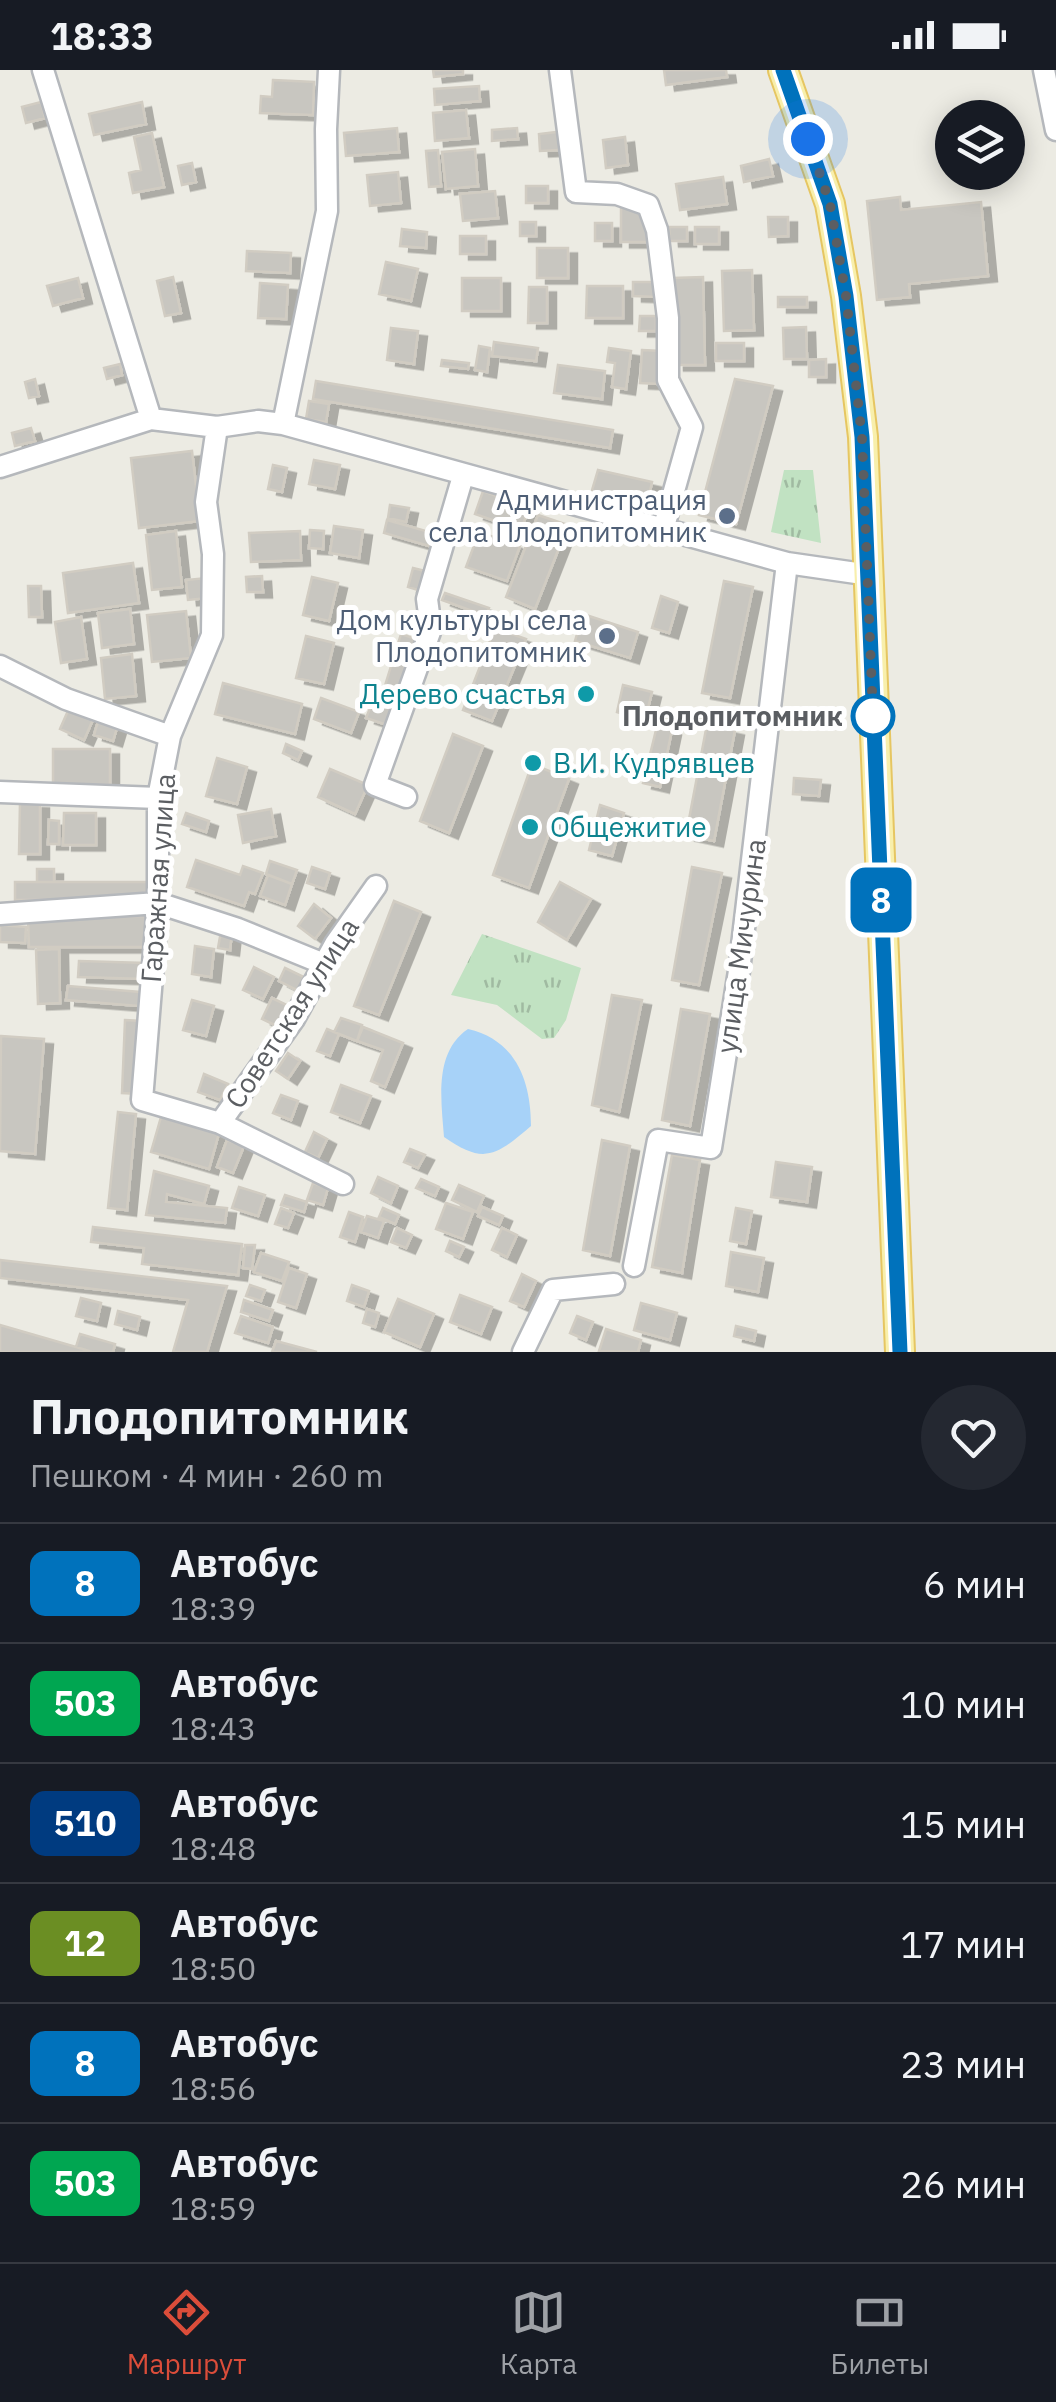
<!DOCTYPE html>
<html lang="ru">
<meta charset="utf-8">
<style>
body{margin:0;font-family:"IBM Plex Sans",sans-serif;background:#242831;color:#f1f3f6;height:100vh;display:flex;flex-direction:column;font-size:38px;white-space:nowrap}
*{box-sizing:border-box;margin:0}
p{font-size:32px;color:#9ea1a6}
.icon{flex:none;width:55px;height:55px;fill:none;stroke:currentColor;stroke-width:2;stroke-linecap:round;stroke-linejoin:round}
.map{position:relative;height:1282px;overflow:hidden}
.side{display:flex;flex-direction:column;background:#171b24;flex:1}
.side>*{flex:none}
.badge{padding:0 20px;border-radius:15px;font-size:35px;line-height:65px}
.fabs{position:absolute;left:935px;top:30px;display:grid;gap:20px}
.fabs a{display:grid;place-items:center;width:90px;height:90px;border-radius:50%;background:#171b24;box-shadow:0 5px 25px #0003;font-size:50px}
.you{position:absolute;width:50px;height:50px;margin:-25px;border:8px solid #fff;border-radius:50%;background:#1a73e8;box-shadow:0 0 0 15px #1a73e833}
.map>.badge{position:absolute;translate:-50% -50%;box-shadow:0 0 0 5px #fff}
.round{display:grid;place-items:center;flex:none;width:105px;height:105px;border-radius:52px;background:#242831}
.summary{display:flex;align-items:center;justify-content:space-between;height:170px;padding:0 30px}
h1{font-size:48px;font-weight:800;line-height:75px}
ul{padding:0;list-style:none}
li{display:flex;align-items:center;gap:30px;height:120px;padding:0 30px;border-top:2px solid #363941}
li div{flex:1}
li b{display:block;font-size:38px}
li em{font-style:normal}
li .badge{min-width:110px;font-weight:700;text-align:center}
.status{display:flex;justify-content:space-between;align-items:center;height:70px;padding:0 50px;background:#171b24;direction:ltr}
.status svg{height:28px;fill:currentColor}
.tab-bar{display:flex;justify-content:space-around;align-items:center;height:140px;border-top:2px solid #363941;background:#171b24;font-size:28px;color:#9ea1a6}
.tab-bar a{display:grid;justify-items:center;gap:5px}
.tab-bar .on{color:#db4d3a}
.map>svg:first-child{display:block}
.grass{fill:url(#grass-tufts)}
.water{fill:#a7d2f8}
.building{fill:#c8c6c0;stroke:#d1ccc2;stroke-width:2.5;filter:url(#shadow)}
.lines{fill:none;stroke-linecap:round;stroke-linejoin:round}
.minor-casing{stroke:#b5b8bc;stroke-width:25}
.major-casing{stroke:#e6c662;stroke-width:32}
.minor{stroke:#fff;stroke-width:20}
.major{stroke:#f8efac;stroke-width:28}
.line-casing{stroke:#fff;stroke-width:22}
.line{stroke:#0072bc;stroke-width:15}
.walk{stroke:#5b5e62;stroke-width:10;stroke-dasharray:0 18}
.service-dot{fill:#5c6f8a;stroke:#fff;stroke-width:4}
.culture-dot{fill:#0f9aa8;stroke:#fff;stroke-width:4}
.stop-dot{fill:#fff;stroke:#0072bc;stroke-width:5}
.labels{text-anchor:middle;stroke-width:10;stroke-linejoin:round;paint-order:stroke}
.service-label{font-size:28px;fill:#4e5e75;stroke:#fff;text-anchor:end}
.culture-label{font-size:28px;fill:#0d838f;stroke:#fff;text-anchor:start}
.stop-label{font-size:28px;font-weight:bold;fill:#5b5e62;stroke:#fff;text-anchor:end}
.street-label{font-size:28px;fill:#5b5e62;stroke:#fff}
</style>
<div class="status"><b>18:33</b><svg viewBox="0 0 49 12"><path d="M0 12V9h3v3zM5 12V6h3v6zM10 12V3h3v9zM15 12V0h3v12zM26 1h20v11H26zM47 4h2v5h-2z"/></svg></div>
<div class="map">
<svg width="1056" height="1282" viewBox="0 0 1056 1282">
<defs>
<pattern id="grass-tufts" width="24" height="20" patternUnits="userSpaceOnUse" patternTransform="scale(2.5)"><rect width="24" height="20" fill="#c1e2c2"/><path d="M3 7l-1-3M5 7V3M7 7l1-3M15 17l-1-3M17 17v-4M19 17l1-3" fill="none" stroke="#a0baa1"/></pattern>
<filter id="shadow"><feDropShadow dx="9" dy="5.5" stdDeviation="0" flood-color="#0004"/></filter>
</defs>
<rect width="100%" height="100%" fill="#ecebe3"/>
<path class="grass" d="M 784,400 L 813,400 L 821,473 L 771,462 Z
M 482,864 L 581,898 L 566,950 L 554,968 L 542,969 L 497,935 L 451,925 Z"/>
<path class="water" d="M 468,959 C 516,970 531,1011 531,1056 C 496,1086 484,1095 444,1067 C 441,1029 434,982 468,959 Z"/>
<path class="building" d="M 433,0 L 463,0 L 463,4 L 434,7 Z
M 664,0 L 726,0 L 727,7 L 666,15 Z
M 273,10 L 314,12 L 313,45 L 260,43 L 261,26 L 272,27 Z
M 479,16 L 480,31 L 435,35 L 434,19 Z
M 41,32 L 45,48 L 26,53 L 22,37 Z
M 142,32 L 146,54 L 94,65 L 89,44 Z
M 466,40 L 469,68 L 435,71 L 433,43 Z
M 397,58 L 399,82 L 346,86 L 344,63 Z
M 517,58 L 518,69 L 492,71 L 492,60 Z
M 557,62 L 559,80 L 540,81 L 539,64 Z
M 152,63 L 164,117 L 133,123 L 129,103 L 141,100 L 134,67 Z
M 625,67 L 628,95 L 606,98 L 603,70 Z
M 475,79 L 478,116 L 446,119 L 442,82 Z
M 438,80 L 441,116 L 429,117 L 426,81 Z
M 769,89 L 773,106 L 744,112 L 741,96 Z
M 192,93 L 196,112 L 182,115 L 178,96 Z
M 398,102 L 401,133 L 370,136 L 367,105 Z
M 723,107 L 727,134 L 680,140 L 676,114 Z
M 526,116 L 548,116 L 548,133 L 526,133 Z
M 495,121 L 498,148 L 463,151 L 460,124 Z
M 900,127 L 901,140 L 981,132 L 988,206 L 909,214 L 910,227 L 877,230 L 867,131 Z
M 621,137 L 647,137 L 647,172 L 621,172 Z
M 768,147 L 788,147 L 788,166 L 769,167 Z
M 520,152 L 536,152 L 536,166 L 520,166 Z
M 595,153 L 612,153 L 612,171 L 595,171 Z
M 669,157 L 687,157 L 687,171 L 670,171 Z
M 695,157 L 719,157 L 719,174 L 695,174 Z
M 402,159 L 427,162 L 426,178 L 400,176 Z
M 460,166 L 486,166 L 486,184 L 460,184 Z
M 537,178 L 568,178 L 568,208 L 537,208 Z
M 247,181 L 291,183 L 290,203 L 246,201 Z
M 386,192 L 418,199 L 411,231 L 379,224 Z
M 752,200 L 754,260 L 724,261 L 722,201 Z
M 173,207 L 181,243 L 165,246 L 157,211 Z
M 703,207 L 705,295 L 675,295 L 673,208 Z
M 78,208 L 83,228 L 53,236 L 47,216 Z
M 462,208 L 501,208 L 501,241 L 462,241 Z
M 633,212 L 659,212 L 658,227 L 633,226 Z
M 260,213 L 288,215 L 286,249 L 258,248 Z
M 587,216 L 623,216 L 623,248 L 586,248 Z
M 529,217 L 547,217 L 547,253 L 528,253 Z
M 778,227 L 807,227 L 807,237 L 778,237 Z
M 640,246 L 656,246 L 656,261 L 639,261 Z
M 806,257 L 807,289 L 784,289 L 783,258 Z
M 391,258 L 418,261 L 414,294 L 387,290 Z
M 494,272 L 538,278 L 536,291 L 492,286 Z
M 716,273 L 744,273 L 744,291 L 716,291 Z
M 479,276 L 490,278 L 487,302 L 475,300 Z
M 609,278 L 631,281 L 626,319 L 612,317 L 615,293 L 607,292 Z
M 642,280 L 662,281 L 660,314 L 640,313 Z
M 826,289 L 826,307 L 809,307 L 809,290 Z
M 442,290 L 469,293 L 468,299 L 441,296 Z
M 120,294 L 122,305 L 107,309 L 104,298 Z
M 558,295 L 605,301 L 602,329 L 554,323 Z
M 35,309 L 39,326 L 29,328 L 25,312 Z
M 735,309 L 773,316 L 736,454 L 699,445 Z
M 316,311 L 613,360 L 610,378 L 313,329 Z
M 309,331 L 329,334 L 326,352 L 306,349 Z
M 31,358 L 35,371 L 15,376 L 12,363 Z
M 192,381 L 200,451 L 139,458 L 131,388 Z
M 314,390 L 340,395 L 335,419 L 309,414 Z
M 273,395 L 287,398 L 282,422 L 268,419 Z
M 598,400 L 652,412 L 646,440 L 590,427 Z
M 483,421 L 529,438 L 521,460 L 475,444 Z
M 390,435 L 409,438 L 406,452 L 388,448 Z
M 538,445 L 568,455 L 535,539 L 506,527 Z
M 387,450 L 433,463 L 429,476 L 384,463 Z
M 334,456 L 363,460 L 359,488 L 330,483 Z
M 310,460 L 324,461 L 323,479 L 309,478 Z
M 176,461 L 182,517 L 152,520 L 146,465 Z
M 300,461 L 301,490 L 251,492 L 249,463 Z
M 479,462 L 520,476 L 507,511 L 466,497 Z
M 133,493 L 139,533 L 68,543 L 63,503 Z
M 413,498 L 429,502 L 424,522 L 408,517 Z
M 262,506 L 263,522 L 247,522 L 246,507 Z
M 312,507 L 338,513 L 329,551 L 303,545 Z
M 206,508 L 208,528 L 188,530 L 186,510 Z
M 724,511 L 753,517 L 730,628 L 702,623 Z
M 28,516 L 41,516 L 42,547 L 29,547 Z
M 445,523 L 489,538 L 486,546 L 442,530 Z
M 661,526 L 678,532 L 669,563 L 652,558 Z
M 130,539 L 134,574 L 102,578 L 98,543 Z
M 186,541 L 191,588 L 152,592 L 147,545 Z
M 583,544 L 638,562 L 630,588 L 575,571 Z
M 81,547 L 87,589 L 61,593 L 55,552 Z
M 495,558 L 526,569 L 492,651 L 463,640 Z
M 401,564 L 419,570 L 390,656 L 366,648 L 371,636 L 378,638 Z
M 306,566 L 334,573 L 324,614 L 296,608 Z
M 132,584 L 136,626 L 105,629 L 101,588 Z
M 223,613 L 302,634 L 295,664 L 215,644 Z
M 623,615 L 652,622 L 645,650 L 617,642 Z
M 321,628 L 359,642 L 351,663 L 314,649 Z
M 71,634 L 95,645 L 84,670 L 60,659 Z
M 100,645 L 119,651 L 113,671 L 94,665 Z
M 707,654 L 735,660 L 714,771 L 686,765 Z
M 657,656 L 672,660 L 660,717 L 643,713 Z
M 453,664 L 483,676 L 449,763 L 420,751 Z
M 286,674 L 302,681 L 298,690 L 283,683 Z
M 53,679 L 110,679 L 110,715 L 53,715 Z
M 217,688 L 247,697 L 237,734 L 206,726 Z
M 532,694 L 569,709 L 529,818 L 493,805 Z
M 330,699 L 368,715 L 355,744 L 318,727 Z
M 794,708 L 821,710 L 819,726 L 793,724 Z
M 20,732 L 40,733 L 40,784 L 19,784 Z
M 600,735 L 624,743 L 612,786 L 589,780 Z
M 271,739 L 276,766 L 243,773 L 238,745 Z
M 64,743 L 96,743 L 96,775 L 63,775 Z
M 186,743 L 209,751 L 206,762 L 182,754 Z
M 49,750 L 59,751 L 59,774 L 48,774 Z
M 196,790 L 240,805 L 243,796 L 263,803 L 255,824 L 249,822 L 244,836 L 187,817 Z
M 270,791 L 297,800 L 292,814 L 266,804 Z
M 312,797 L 330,803 L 325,819 L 307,813 Z
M 692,797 L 722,803 L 699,915 L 672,910 Z
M 37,799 L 54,799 L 54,812 L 37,812 Z
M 268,805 L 292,814 L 285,835 L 260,826 Z
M 15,812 L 151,812 L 151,830 L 15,830 Z
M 560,812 L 591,829 L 567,870 L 538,852 Z
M 394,831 L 421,842 L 379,945 L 354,936 Z
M 314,834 L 331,848 L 315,869 L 298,856 Z
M 28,846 L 149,846 L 149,877 L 29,877 Z
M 0,855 L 26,857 L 25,873 L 0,872 Z
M 221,861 L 232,862 L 230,880 L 218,878 Z
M 195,876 L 214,879 L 211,907 L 192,904 Z
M 59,879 L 60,933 L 38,934 L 36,880 Z
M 79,891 L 146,893 L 146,909 L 78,907 Z
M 254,897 L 274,907 L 263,929 L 243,920 Z
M 285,898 L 306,908 L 299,921 L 279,911 Z
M 68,916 L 140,922 L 139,936 L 66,930 Z
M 612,925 L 642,930 L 619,1042 L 592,1035 Z
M 272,928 L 293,938 L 283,959 L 262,949 Z
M 192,930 L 214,936 L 206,966 L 183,960 Z
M 681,939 L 710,944 L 690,1056 L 662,1050 Z
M 341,948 L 362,955 L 357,971 L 334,962 Z
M 125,950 L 142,951 L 138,1024 L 122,1023 Z
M 363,957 L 403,973 L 385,1017 L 371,1011 L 383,980 L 357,971 Z
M 327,959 L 339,964 L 330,986 L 317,981 Z
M 1,966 L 44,969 L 35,1084 L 0,1081 Z
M 288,983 L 300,991 L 288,1009 L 276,1001 Z
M 204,1004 L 228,1014 L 220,1030 L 198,1022 Z
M 341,1015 L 371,1026 L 360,1053 L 331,1042 Z
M 281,1025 L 298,1031 L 291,1050 L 273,1043 Z
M 118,1042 L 136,1044 L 127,1140 L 108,1138 Z
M 161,1047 L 219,1063 L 209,1099 L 151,1082 Z
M 314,1062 L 327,1069 L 318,1088 L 305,1082 Z
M 227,1070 L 244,1076 L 233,1103 L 217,1097 Z
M 602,1070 L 630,1076 L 610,1186 L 583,1180 Z
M 410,1079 L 425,1085 L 418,1098 L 404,1092 Z
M 672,1085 L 700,1090 L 682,1203 L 652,1197 Z
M 776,1092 L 812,1097 L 807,1132 L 771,1127 Z
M 154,1101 L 209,1116 L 204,1134 L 167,1124 L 166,1132 L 227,1138 L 225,1153 L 146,1145 Z
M 378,1107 L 398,1116 L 391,1133 L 371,1123 Z
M 421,1109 L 439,1117 L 435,1126 L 416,1118 Z
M 313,1113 L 328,1118 L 323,1135 L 307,1130 Z
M 459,1115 L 484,1126 L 477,1142 L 452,1130 Z
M 239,1117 L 265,1125 L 258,1146 L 232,1138 Z
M 285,1125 L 307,1132 L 304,1142 L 281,1135 Z
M 446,1133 L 473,1142 L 463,1169 L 436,1159 Z
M 482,1137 L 503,1146 L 499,1155 L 478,1146 Z
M 281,1138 L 294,1143 L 288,1158 L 275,1154 Z
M 383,1138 L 399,1145 L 395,1154 L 379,1147 Z
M 736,1138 L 752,1141 L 746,1174 L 730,1171 Z
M 349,1142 L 363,1147 L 355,1172 L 340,1167 Z
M 367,1146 L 384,1151 L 378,1168 L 361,1162 Z
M 93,1157 L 242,1174 L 238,1205 L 142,1194 L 144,1178 L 91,1172 Z
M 397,1158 L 412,1165 L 406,1178 L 391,1172 Z
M 502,1158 L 517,1165 L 507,1187 L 492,1180 Z
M 450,1171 L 464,1177 L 459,1187 L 446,1181 Z
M 245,1175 L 255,1175 L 252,1199 L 243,1198 Z
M 731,1182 L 764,1188 L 758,1222 L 726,1216 Z
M 261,1183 L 289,1192 L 282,1211 L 254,1202 Z
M 0,1190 L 227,1216 L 207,1282 L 173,1282 L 188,1230 L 0,1208 Z
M 289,1198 L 307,1204 L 296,1238 L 278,1232 Z
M 522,1204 L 536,1211 L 524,1237 L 510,1231 Z
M 250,1215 L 265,1220 L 261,1231 L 246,1226 Z
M 352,1215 L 369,1221 L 364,1237 L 347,1231 Z
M 460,1225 L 492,1237 L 481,1264 L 450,1252 Z
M 81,1228 L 101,1233 L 97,1251 L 76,1246 Z
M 398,1229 L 434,1244 L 420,1277 L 384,1262 Z
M 244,1230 L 273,1240 L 269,1251 L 241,1242 Z
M 641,1233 L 677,1243 L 670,1270 L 634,1260 Z
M 367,1239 L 379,1243 L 375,1257 L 363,1253 Z
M 118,1241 L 140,1247 L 137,1260 L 115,1254 Z
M 241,1246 L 273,1257 L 268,1273 L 235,1263 Z
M 577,1246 L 593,1252 L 586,1270 L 570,1263 Z
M 0,1255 L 76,1277 L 92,1282 L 0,1282 Z
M 736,1256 L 756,1261 L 754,1271 L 734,1266 Z
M 606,1259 L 641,1270 L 638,1282 L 599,1281 Z
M 80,1264 L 115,1274 L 113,1282 L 92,1282 L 76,1277 Z
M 276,1271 L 317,1282 L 272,1282 Z"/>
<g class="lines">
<g class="minor-casing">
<path id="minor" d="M 43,0 L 151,349
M 560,0 L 576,122 L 617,124 L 648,135 L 657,160 L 668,248 L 668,310 L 692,357 L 663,460
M 1044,0 L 1056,60
M 283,354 L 327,141 L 326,59 L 329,0
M 217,357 L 206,432 L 213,484 L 212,565 L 170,666 L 158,728 L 158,833 L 142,1030 L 220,1053 L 294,949 L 335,874 L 376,816
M 0,397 L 151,349 L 217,357 L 258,351 L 283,354 L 787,493 L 870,505
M 0,596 L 66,629 L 170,666
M 0,722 L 158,728
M 406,727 L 375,715 L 431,559 L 427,529 L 463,406
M 0,844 L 158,833 L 238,859 L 324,894
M 220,1053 L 343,1114
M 634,1196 L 658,1070 L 711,1078 L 739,901 L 787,493
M 523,1282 L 553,1220 L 614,1214"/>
</g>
<g class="major-casing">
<path id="major" d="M 783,0 L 830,134 L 846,226 L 863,367 L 900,1282"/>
</g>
<use href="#minor" class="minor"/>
<use href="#major" class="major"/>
</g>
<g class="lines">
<g class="line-casing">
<path id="line" d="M 783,0 L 830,134 L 846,226 L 862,367 L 900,1282"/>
</g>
<use href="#line" class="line"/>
<path class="walk" d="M 808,69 L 830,134 L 846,226 L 862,367 L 873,646"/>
</g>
<g class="service-dot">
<circle cx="727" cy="446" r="10"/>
<circle cx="607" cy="566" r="10"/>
</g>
<g class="culture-dot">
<circle cx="586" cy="624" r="10"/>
<circle cx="533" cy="693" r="10"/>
<circle cx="530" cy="757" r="10"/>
</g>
<circle class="stop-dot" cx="873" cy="646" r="20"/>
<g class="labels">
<g class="service-label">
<text x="707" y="440">Администрация<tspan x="707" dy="32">села Плодопитомник</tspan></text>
<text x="587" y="560">Дом культуры села<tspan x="587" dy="32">Плодопитомник</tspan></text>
</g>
<g class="culture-label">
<text x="566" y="634" text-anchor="end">Дерево счастья</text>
<text x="553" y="703">В.И. Кудрявцев</text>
<text x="550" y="767">Общежитие</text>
</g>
<g class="stop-label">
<text x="843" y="656">Плодопитомник</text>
</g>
<g class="street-label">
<text transform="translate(158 808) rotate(-86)" y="10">Гаражная улица</text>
<text transform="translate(741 876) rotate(-82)" y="10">улица Мичурина</text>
<text transform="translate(292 943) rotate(-57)" y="10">Советская улица</text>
</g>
</g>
</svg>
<div class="fabs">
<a><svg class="icon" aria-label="layers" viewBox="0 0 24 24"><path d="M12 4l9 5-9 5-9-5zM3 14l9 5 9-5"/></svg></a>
</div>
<div class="you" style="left:808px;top:69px"></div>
<b class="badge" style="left:881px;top:830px;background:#0072bc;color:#fff">8</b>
</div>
<section class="side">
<div class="summary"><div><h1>Плодопитомник</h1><p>Пешком · 4 мин · 260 m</p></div><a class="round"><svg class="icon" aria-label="heart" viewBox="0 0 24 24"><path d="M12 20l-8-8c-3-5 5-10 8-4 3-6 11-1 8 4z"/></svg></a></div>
<ul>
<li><span class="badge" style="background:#0072bc;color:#fff">8</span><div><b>Автобус</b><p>18:39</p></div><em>6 мин</em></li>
<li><span class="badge" style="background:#00a651;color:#fff">503</span><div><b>Автобус</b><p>18:43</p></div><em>10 мин</em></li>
<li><span class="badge" style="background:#003b80;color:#fff">510</span><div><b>Автобус</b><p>18:48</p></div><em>15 мин</em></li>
<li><span class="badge" style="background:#6b8e23;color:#fff">12</span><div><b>Автобус</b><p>18:50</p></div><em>17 мин</em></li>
<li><span class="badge" style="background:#0072bc;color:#fff">8</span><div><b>Автобус</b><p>18:56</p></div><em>23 мин</em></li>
<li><span class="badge" style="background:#00a651;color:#fff">503</span><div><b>Автобус</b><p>18:59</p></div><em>26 мин</em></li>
</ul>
</section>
<nav class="tab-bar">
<a class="on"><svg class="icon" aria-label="directions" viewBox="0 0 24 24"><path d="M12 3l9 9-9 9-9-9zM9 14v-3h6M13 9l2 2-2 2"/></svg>Маршрут</a>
<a><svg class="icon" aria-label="map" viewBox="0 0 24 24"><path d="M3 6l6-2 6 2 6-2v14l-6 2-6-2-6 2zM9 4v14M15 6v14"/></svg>Карта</a>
<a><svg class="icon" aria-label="tickets" viewBox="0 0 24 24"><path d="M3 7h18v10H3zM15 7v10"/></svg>Билеты</a>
</nav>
